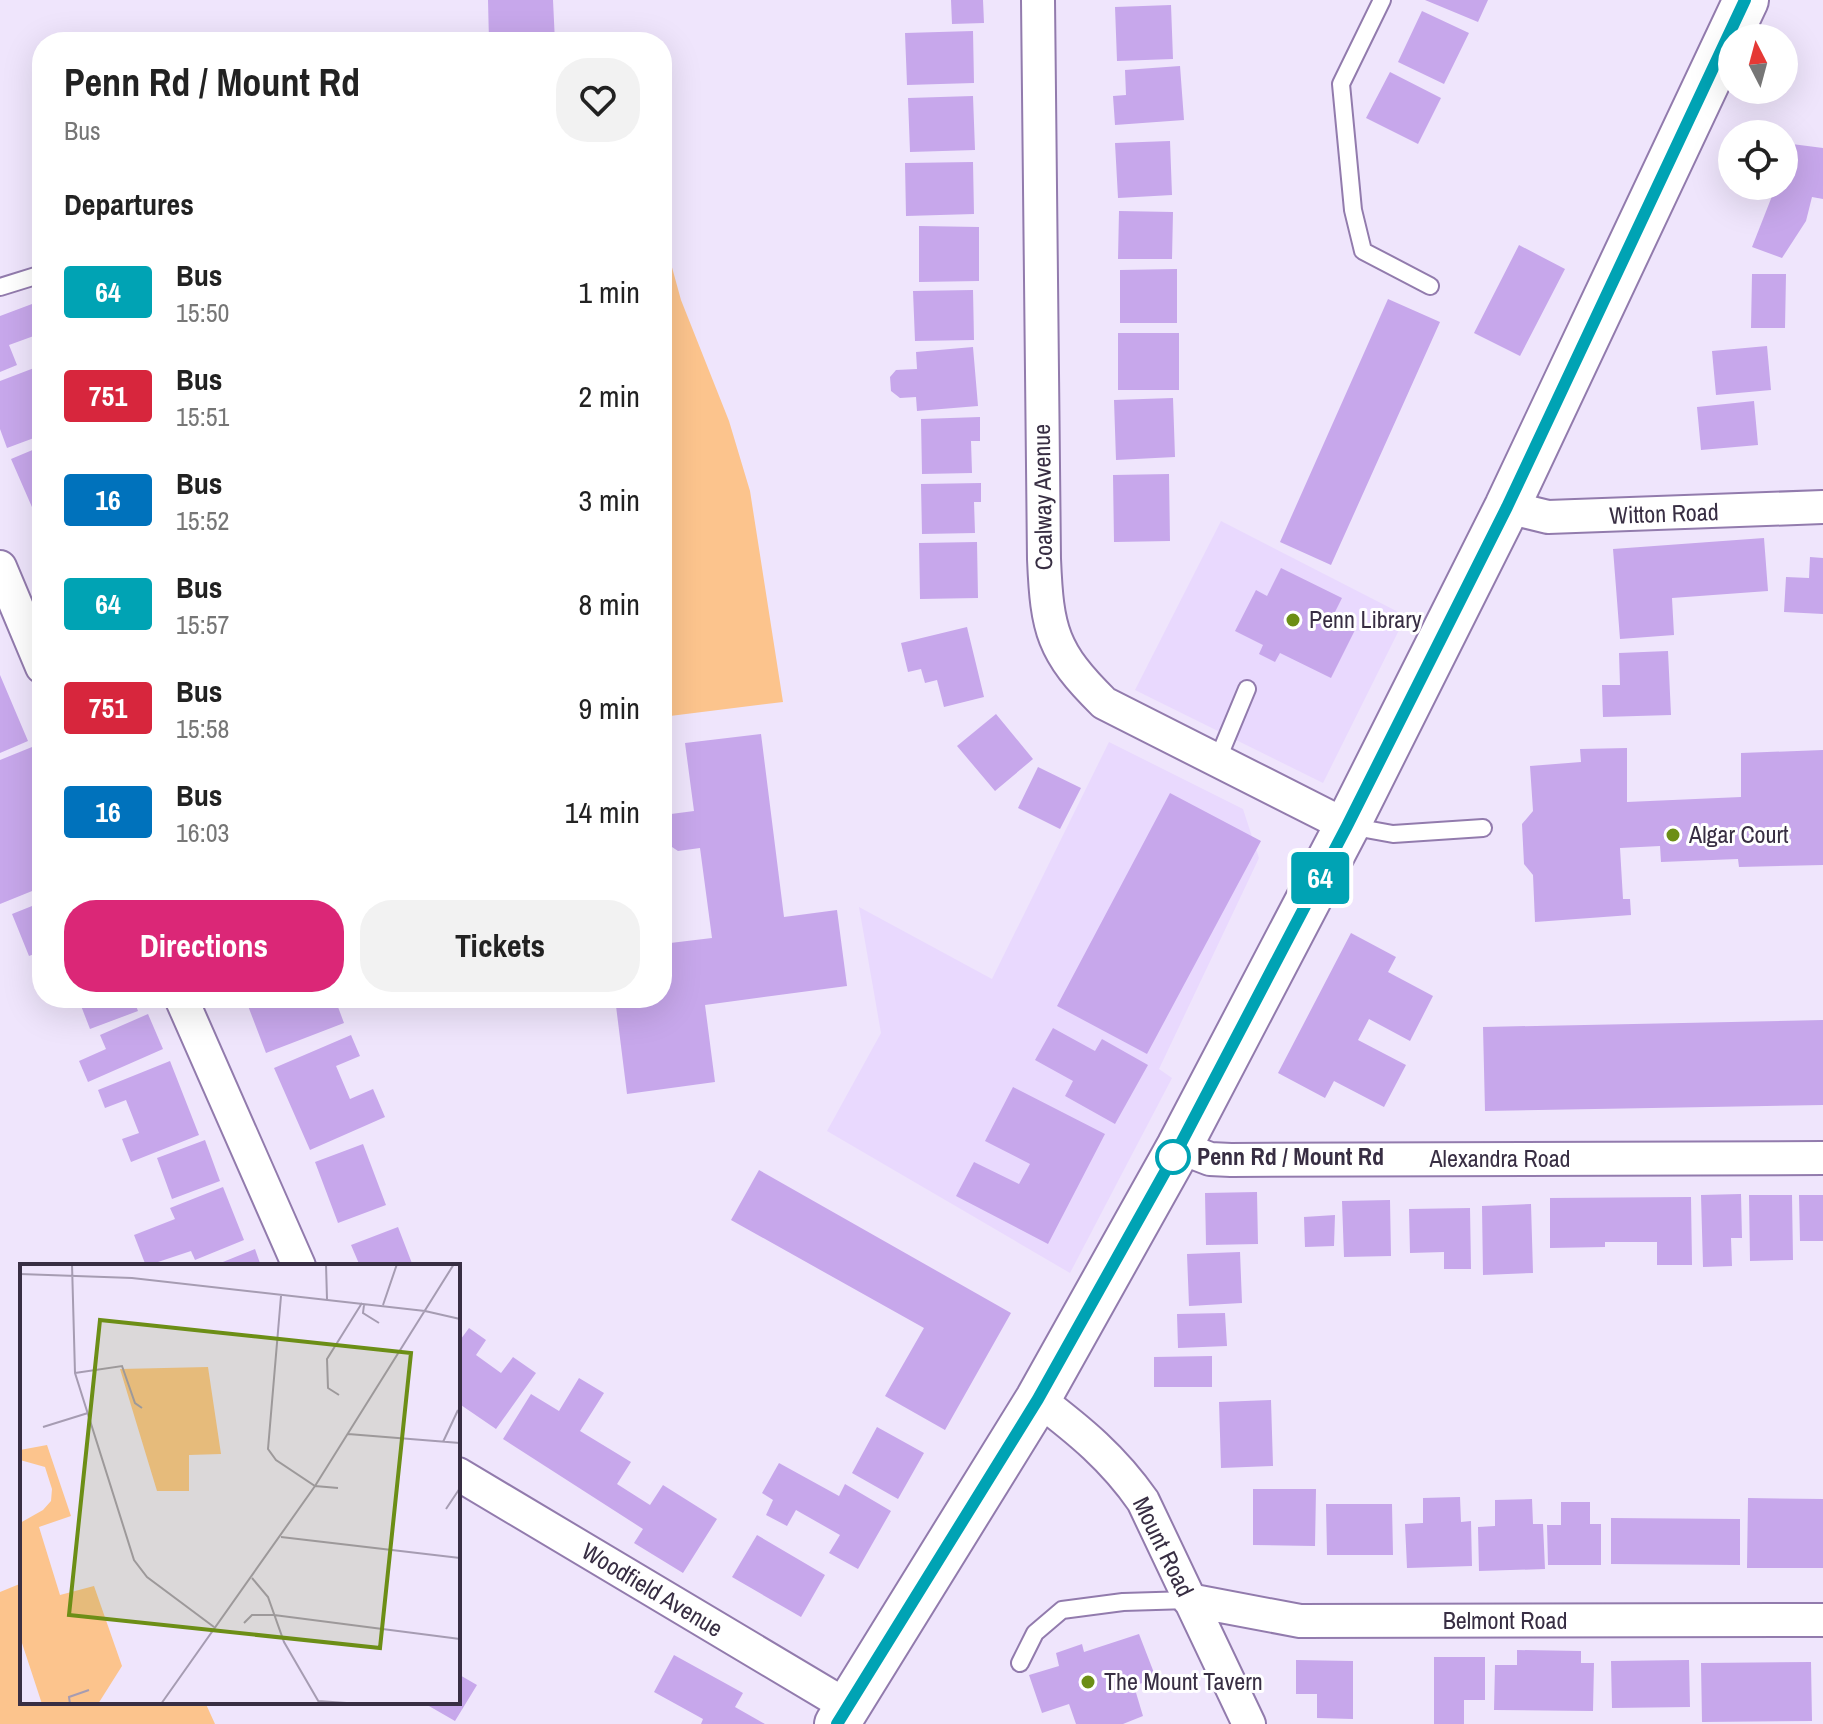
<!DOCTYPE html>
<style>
body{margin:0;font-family:"Archivo Narrow",sans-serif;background:#f2f2f2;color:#222;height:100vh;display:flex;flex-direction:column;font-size:30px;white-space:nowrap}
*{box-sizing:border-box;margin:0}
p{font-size:26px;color:#767676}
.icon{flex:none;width:44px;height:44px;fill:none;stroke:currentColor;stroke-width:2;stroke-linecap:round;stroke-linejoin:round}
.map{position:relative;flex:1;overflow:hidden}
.drawer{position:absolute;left:32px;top:32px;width:640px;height:976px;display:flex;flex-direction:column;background:#fff;border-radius:32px;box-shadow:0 8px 32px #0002}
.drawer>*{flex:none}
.badge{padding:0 16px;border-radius:6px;font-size:28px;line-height:52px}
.needle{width:52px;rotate:354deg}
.fabs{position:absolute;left:1718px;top:24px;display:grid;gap:16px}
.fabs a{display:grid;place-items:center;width:80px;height:80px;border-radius:50%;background:#fff;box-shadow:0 8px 32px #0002;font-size:40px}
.map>.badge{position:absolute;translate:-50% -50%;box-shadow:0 0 0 4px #fff}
h2{padding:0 32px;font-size:30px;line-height:72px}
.round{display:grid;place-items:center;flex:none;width:84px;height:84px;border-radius:32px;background:#f2f2f2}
.overview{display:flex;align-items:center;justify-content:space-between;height:136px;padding:0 32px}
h1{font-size:38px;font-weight:700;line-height:60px}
.action{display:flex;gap:16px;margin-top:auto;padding:16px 32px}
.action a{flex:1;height:92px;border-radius:32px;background:#db2777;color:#fff;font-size:32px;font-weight:700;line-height:92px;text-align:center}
.action a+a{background:#f2f2f2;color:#222}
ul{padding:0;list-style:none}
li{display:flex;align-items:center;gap:24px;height:104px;padding:0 32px}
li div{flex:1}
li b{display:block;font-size:30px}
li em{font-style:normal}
li .badge{min-width:88px;font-weight:700;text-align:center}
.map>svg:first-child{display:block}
.built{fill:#e9d9fe}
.green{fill:#fcc48d}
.building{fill:#c7a7eb}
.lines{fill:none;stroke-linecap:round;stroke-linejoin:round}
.service-casing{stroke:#927bad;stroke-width:20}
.minor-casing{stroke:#927bad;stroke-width:36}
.trunk-casing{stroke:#927bad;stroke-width:48}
.service{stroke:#fff;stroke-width:16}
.minor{stroke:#fff;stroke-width:32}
.trunk{stroke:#fff;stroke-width:44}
.line-casing{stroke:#fff;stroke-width:18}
.line{stroke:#00a3b4;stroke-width:12}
.poi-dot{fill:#6c8e16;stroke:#fff;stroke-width:3}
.stop-dot{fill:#fff;stroke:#00a3b4;stroke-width:4}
.labels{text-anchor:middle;stroke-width:6;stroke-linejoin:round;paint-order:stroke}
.street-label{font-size:24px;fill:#382e43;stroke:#fff}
.poi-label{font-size:24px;fill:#382e43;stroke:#fff;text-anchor:start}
.stop-label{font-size:24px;font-weight:bold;fill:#382e43;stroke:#fff;text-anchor:start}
.inset-road{fill:none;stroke:#a69cb2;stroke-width:2}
.view{fill:#6c8e16;fill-opacity:0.15;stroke:#6c8e16;stroke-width:4}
.inset-edge{fill:none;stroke:#382e43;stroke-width:4}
</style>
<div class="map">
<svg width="1823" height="1724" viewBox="0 0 1823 1724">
<rect width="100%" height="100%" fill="#efe5fc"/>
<path class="built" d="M 1221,521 L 1406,616 L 1323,783 L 1135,690 Z
M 1109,742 L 1243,809 L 1259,858 L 1159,1069 L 1172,1078 L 1070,1273 L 827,1131 L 881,1033 L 859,907 L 992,979 Z"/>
<path class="green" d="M 662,231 L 681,300 L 729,421 L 750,491 L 783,702 L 662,717 Z
M 22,1583 L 22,1702 L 205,1702 L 215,1724 L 0,1724 L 0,1592 Z"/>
<path class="building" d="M 488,0 L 553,0 L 555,42 L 489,42 Z
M 951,0 L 983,0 L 984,23 L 952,24 Z
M 1425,0 L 1488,0 L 1478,22 Z
M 1171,5 L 1173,59 L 1117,61 L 1115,7 Z
M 1422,11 L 1469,33 L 1444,84 L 1398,62 Z
M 973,31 L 974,83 L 907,85 L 905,33 Z
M 1180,66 L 1184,120 L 1115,125 L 1113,96 L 1126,95 L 1125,70 Z
M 1390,72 L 1441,98 L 1418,144 L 1366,118 Z
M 973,96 L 975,150 L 910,152 L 908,98 Z
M 1170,141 L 1172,195 L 1118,198 L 1115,143 Z
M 1784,143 L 1823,148 L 1823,199 L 1812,197 L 1806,221 L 1782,258 L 1752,247 L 1776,186 L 1784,186 Z
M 973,162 L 974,214 L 906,216 L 905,163 Z
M 1119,211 L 1173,212 L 1172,259 L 1118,259 Z
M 919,226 L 979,227 L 979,281 L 919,282 Z
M 1519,245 L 1565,269 L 1520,356 L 1474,333 Z
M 1177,269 L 1177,323 L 1120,323 L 1120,270 Z
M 1752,274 L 1786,274 L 1785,328 L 1751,328 Z
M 973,290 L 974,340 L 915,341 L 913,291 Z
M 1388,299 L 1440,322 L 1331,565 L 1280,542 Z
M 32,304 L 42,333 L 9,345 L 17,365 L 0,372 L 0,316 Z
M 1118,333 L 1179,333 L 1179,390 L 1118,390 Z
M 1767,346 L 1771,390 L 1716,395 L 1712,351 Z
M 973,347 L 978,406 L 917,411 L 916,397 L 900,398 L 891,391 L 890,377 L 896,370 L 917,369 L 916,352 Z
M 42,365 L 42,435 L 7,448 L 0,429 L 0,381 Z
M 1173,398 L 1175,457 L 1116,460 L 1114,400 Z
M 1754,401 L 1758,445 L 1701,450 L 1697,407 Z
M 980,417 L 980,441 L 971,441 L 972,473 L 922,474 L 921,419 Z
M 42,446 L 42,530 L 11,459 Z
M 1169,474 L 1170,541 L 1114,542 L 1113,475 Z
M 981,483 L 981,502 L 974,502 L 975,533 L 922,534 L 921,484 Z
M 1764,538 L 1768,591 L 1672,598 L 1674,635 L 1620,639 L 1613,549 Z
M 977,542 L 978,598 L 920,599 L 919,543 Z
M 1810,557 L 1823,558 L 1823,614 L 1784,612 L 1786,577 L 1809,578 Z
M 1281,568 L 1342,598 L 1334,614 L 1357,626 L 1331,678 L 1280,653 L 1275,662 L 1259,654 L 1263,645 L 1235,631 L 1256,590 L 1267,596 Z
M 967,627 L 984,697 L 944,707 L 937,680 L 925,683 L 921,669 L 908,672 L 901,643 Z
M 1668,651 L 1671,715 L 1603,717 L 1602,685 L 1620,685 L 1619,653 Z
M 0,675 L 28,741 L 0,753 Z
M 996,714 L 1033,759 L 995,791 L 957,746 Z
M 761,734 L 784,917 L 837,910 L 847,986 L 705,1005 L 715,1082 L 627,1094 L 615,998 L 662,998 L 662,944 L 712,938 L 700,848 L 678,851 L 663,841 L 662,836 L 662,825 L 671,814 L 694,811 L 685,743 Z
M 32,747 L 42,772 L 42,887 L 0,904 L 0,760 Z
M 1627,748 L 1627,802 L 1741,797 L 1741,753 L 1823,750 L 1823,865 L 1739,867 L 1738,859 L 1661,862 L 1660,846 L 1620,848 L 1623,899 L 1630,899 L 1631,915 L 1535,922 L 1533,875 L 1524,864 L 1522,824 L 1533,811 L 1530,766 L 1581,762 L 1580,749 Z
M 1038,767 L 1081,788 L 1060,829 L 1018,808 Z
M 1170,793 L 1261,841 L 1147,1054 L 1057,1006 Z
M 42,902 L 42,951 L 29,956 L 12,914 Z
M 1351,933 L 1396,957 L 1388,972 L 1433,996 L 1410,1041 L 1369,1019 L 1358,1040 L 1406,1065 L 1384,1107 L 1334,1081 L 1325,1098 L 1278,1073 Z
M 78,998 L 133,998 L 138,1011 L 90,1029 Z
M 245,998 L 309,998 L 313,1007 L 335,999 L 344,1023 L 266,1053 Z
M 148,1014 L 163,1049 L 88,1082 L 79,1061 L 106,1049 L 100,1035 Z
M 1823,1020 L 1823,1105 L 1485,1111 L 1483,1027 Z
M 1053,1028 L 1095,1051 L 1102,1039 L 1148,1065 L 1115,1124 L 1065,1096 L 1073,1081 L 1035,1060 Z
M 351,1035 L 360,1056 L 336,1066 L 350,1099 L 373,1089 L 385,1117 L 310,1150 L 274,1068 Z
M 170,1061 L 199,1135 L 131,1162 L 122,1139 L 139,1133 L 126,1100 L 105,1108 L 98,1090 Z
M 1013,1087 L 1105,1134 L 1048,1244 L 956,1196 L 974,1162 L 1019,1184 L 1030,1164 L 985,1141 Z
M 205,1140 L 220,1181 L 172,1199 L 157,1158 Z
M 363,1144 L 386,1205 L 338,1223 L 315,1162 Z
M 759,1170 L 1011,1313 L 945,1430 L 885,1396 L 924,1328 L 731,1220 Z
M 223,1187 L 244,1240 L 195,1260 L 191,1251 L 146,1266 L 134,1235 L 175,1219 L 170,1208 Z
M 1257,1192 L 1258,1244 L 1206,1245 L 1205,1193 Z
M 1741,1194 L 1742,1238 L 1731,1238 L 1732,1266 L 1703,1267 L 1701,1195 Z
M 1749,1195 L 1792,1195 L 1793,1260 L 1750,1261 Z
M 1799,1195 L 1823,1195 L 1823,1241 L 1800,1241 Z
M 1691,1197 L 1692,1265 L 1657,1265 L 1657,1242 L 1605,1242 L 1605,1247 L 1550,1248 L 1550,1198 Z
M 1390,1200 L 1391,1256 L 1344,1257 L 1342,1201 Z
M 1531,1204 L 1533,1273 L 1483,1275 L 1482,1206 Z
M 1470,1208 L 1471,1269 L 1444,1269 L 1444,1252 L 1410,1253 L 1409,1209 Z
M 1335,1215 L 1334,1246 L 1305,1247 L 1304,1217 Z
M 398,1227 L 413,1266 L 360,1266 L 351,1245 Z
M 255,1249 L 261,1266 L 213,1266 Z
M 1240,1252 L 1242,1303 L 1189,1306 L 1187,1254 Z
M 1225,1313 L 1227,1346 L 1178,1348 L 1177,1314 Z
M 469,1328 L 486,1340 L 476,1355 L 501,1373 L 513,1357 L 536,1373 L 496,1429 L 458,1403 L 458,1343 Z
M 1212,1356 L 1212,1387 L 1154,1387 L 1154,1357 Z
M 579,1378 L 604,1393 L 580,1431 L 631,1462 L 617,1484 L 650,1505 L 663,1485 L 717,1519 L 683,1573 L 634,1543 L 643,1529 L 503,1439 L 531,1394 L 559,1411 Z
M 1271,1400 L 1273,1466 L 1221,1468 L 1219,1402 Z
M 877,1427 L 924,1453 L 898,1499 L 852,1473 Z
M 779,1463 L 839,1496 L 845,1484 L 891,1511 L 858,1569 L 829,1553 L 840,1535 L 796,1510 L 787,1526 L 766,1515 L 773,1500 L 762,1493 Z
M 1253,1489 L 1316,1489 L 1315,1546 L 1253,1545 Z
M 1460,1497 L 1461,1522 L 1471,1521 L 1472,1566 L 1407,1568 L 1405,1524 L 1423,1523 L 1423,1498 Z
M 1748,1498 L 1823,1499 L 1823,1568 L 1747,1568 Z
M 1532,1499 L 1533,1524 L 1543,1524 L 1545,1569 L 1479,1571 L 1478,1527 L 1495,1526 L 1495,1500 Z
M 1561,1502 L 1590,1502 L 1590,1524 L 1601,1524 L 1601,1565 L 1548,1565 L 1547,1525 L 1561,1525 Z
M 1326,1504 L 1392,1504 L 1393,1555 L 1327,1555 Z
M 1611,1518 L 1740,1519 L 1740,1565 L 1611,1564 Z
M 757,1535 L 825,1575 L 801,1617 L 732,1577 Z
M 1139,1634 L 1156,1678 L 1134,1686 L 1143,1716 L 1123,1724 L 1076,1724 L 1069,1704 L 1042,1713 L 1029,1675 L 1059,1666 L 1056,1653 L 1082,1644 L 1084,1652 Z
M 1517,1650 L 1581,1651 L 1581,1663 L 1594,1663 L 1593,1711 L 1494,1710 L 1495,1665 L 1517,1665 Z
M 674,1655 L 743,1693 L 735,1707 L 765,1724 L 701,1724 L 703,1719 L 654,1692 Z
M 1434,1657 L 1485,1657 L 1485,1700 L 1464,1700 L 1464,1724 L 1434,1724 Z
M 1296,1660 L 1353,1661 L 1353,1719 L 1317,1718 L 1317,1694 L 1296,1694 Z
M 1689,1660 L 1690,1707 L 1612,1708 L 1611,1661 Z
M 1811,1662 L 1812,1721 L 1702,1722 L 1701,1663 Z
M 458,1674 L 477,1685 L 455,1721 L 422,1702 L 458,1702 Z"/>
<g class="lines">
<g class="service-casing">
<path id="service" d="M 1382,0 L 1341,84 L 1353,210 L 1363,251 L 1430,286
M 0,287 L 42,274
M 1217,761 L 1247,689
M 1349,826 L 1393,834 L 1483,828
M 1020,1663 L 1035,1633 L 1062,1610 L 1123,1602 L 1189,1600"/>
</g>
<g class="minor-casing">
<path id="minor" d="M 1038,0 L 1044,559 C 1047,630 1052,652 1104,703 L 1347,826
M 1507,507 L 1548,517 L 1823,507
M 0,567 L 42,667
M 181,998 L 299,1266
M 1179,1147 L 1210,1159 L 1231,1160 L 1823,1158
M 1038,1399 C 1080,1431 1113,1458 1143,1501 L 1249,1724
M 458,1474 L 847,1706
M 1189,1600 L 1300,1621 L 1823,1620"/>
</g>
<g class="trunk-casing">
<path id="trunk" d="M 837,1724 L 1038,1399 L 1179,1147 L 1347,826 L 1507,507 L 1746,0"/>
</g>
<use href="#service" class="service"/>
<use href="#minor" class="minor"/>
<use href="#trunk" class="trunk"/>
</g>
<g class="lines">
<g class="line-casing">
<path id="line" d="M 837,1724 L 1038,1399 L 1179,1147 L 1347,826 L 1507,507 L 1745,0"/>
</g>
<use href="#line" class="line"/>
</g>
<g class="poi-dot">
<circle cx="1293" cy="620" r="8"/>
<circle cx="1673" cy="835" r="8"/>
<circle cx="1088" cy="1682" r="8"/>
</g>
<circle class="stop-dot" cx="1173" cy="1157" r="16"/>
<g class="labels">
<g class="street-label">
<text transform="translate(1043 497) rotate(-91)" y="8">Coalway Avenue</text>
<text transform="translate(1664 514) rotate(-2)" y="8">Witton Road</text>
<text x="1500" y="1167">Alexandra Road</text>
<text transform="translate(1163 1547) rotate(64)" y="8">Mount Road</text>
<text transform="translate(652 1590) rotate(31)" y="8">Woodfield Avenue</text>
<text x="1505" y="1629">Belmont Road</text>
</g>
<g class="poi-label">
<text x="1309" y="628">Penn Library</text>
<text x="1689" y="843">Algar Court</text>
<text x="1104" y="1690">The Mount Tavern</text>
</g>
<g class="stop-label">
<text x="1197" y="1165">Penn Rd / Mount Rd</text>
</g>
</g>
<g transform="translate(20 1264)">
<rect width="440" height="440" fill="#efe5fc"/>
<path d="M 188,103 L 201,190 L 169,191 L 169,227 L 137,227 L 100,105 ZM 27,181 L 51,252 L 19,263 L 40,331 L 74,322 L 102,402 L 78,440 L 22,440 L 0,373 L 0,259 L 23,246 L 31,237 L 32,225 L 25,203 L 0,196 L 0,186 Z" fill="#fcc48d"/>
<path class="inset-road" d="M 52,0 L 55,109 L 114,296 L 127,313 L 194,363M 306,0 L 307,35M 0,10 L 112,14 L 405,47M 261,32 L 248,185 L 256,196 L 295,222 L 318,224M 344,41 L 343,49 L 359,59M 363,41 L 377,0M 405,47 L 440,55M 55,109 L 102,102 L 115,139 L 122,144M 319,131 L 308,124 L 307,95 L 342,39M 23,163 L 68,149M 328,170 L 440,179M 423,178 L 438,146M 426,245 L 440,224M 261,273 L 440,294M 232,314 L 248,333 L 264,378 L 300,440M 224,359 L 232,351 L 254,351 L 440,375M 298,437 L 341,440M 50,440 L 49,433 L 69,426M 141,440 L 295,222 L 434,0"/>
<path class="view" d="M 80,56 L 391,89 L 360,384 L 49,351 Z"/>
<rect width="440" height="440" class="inset-edge"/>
</g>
</svg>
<div class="fabs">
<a><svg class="needle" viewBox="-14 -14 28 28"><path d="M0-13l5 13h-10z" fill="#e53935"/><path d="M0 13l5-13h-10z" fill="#767676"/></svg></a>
<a><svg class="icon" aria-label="locate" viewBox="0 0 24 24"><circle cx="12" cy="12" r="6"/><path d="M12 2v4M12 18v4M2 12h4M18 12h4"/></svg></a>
</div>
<b class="badge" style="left:1320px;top:878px;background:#00a3b4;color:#fff">64</b>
<section class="drawer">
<div class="overview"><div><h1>Penn Rd / Mount Rd</h1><p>Bus</p></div><a class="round"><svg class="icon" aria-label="heart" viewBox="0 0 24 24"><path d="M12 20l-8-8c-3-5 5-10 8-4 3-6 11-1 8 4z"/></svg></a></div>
<h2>Departures</h2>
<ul>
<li><span class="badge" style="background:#00a3b4;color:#fff">64</span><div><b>Bus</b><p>15:50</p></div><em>1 min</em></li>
<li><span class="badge" style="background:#d7263d;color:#fff">751</span><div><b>Bus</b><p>15:51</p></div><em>2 min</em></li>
<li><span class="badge" style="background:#0072bc;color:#fff">16</span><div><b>Bus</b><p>15:52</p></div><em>3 min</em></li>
<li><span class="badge" style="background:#00a3b4;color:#fff">64</span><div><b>Bus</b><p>15:57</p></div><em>8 min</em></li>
<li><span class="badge" style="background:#d7263d;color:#fff">751</span><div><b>Bus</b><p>15:58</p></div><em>9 min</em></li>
<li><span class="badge" style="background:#0072bc;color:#fff">16</span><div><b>Bus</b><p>16:03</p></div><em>14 min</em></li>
</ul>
<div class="action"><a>Directions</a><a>Tickets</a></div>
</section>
</div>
